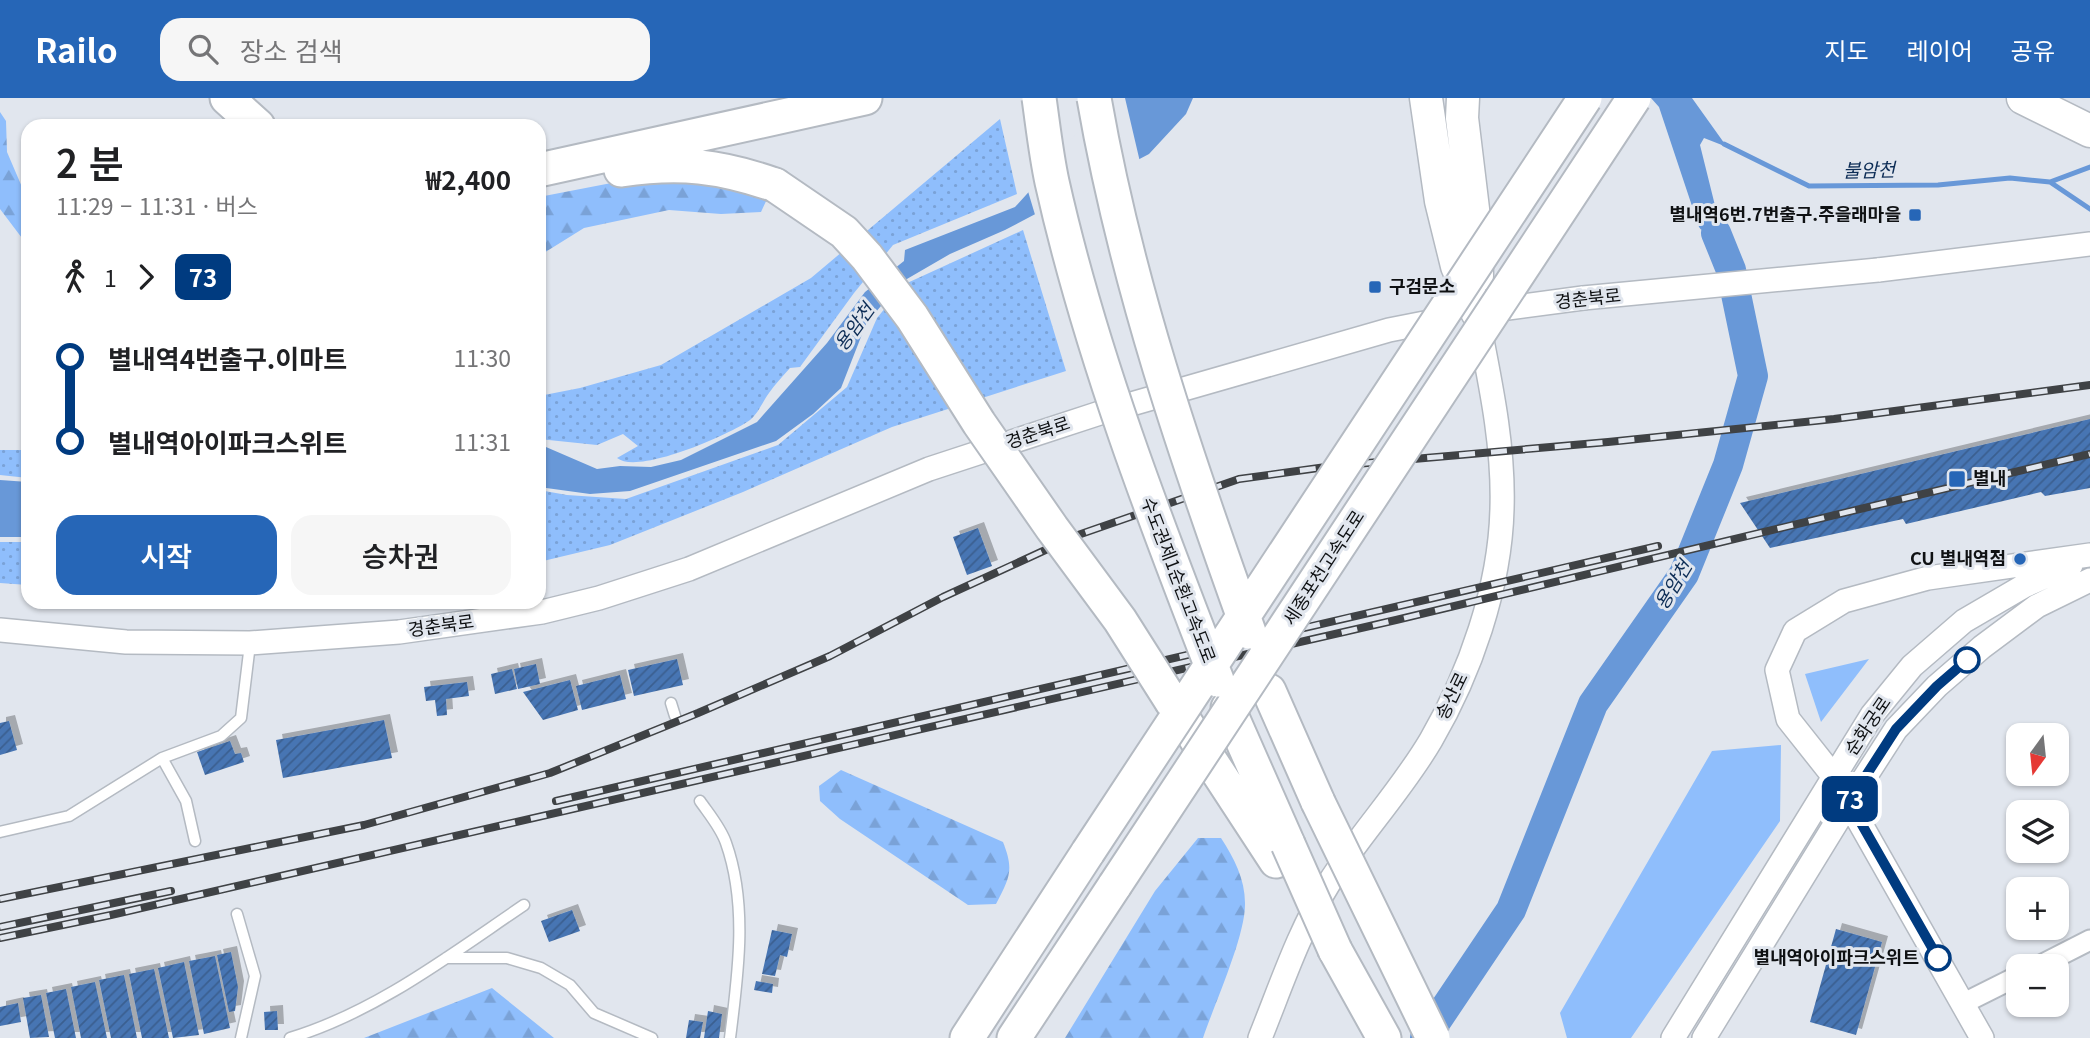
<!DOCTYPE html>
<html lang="ko">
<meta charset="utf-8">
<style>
body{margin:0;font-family:Georgia,"Noto Sans KR",serif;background:#f6f6f6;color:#202124;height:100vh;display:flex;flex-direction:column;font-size:26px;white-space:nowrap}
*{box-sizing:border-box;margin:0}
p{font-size:23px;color:#757577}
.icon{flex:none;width:38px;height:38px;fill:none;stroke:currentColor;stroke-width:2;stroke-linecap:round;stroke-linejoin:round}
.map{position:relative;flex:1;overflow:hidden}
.drawer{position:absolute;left:21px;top:21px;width:525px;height:490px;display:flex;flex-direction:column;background:#fff;border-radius:21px;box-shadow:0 2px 5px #0004}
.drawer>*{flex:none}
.badge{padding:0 14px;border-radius:10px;font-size:24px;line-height:46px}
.needle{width:46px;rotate:195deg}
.fabs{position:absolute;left:2006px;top:625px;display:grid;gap:14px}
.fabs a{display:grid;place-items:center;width:63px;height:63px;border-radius:14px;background:#fff;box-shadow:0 2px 5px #0004;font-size:35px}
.map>.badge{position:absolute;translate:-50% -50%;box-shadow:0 0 0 4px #fff}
.legs{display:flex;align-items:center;gap:10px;height:77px;padding:0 35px;font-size:23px}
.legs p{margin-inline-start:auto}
.summary{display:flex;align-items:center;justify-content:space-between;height:119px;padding:0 35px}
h1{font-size:38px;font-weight:600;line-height:52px}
.button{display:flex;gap:14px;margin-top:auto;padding:14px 35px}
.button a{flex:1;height:80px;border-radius:21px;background:#2666b7;color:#fff;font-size:28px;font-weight:600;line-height:80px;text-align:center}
.button a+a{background:#f6f6f6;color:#202124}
ul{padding:0 35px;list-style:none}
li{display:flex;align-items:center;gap:24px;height:84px;font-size:26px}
li i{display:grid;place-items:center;width:10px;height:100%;margin:0 9px;background:currentColor}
li i::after{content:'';width:18px;height:18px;margin:-9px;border:5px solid;border-radius:50%;background:#fff}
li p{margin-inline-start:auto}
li:first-child i{background:linear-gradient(#0000 50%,currentColor 0)}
li:last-child i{background:linear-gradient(currentColor 50%,#0000 0)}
header{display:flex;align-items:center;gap:42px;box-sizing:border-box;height:98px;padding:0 35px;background:#2666b7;color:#fff}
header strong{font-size:33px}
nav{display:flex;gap:38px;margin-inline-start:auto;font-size:24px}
.search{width:490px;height:63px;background:#f6f6f6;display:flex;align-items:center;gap:18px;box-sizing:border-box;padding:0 24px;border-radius:21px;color:#757577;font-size:26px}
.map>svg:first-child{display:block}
.grass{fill:url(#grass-dots)}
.forest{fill:url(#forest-firs)}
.park{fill:#8fbefc}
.water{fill:#6898d8}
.pier{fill:#e1e6ee}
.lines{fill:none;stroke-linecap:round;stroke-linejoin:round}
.stream{stroke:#6898d8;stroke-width:5}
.river{stroke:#6898d8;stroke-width:30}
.building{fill:url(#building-hatch);filter:url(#shadow)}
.service-casing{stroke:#b4bac2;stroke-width:13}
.minor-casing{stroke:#b4bac2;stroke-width:23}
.tertiary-casing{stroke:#b4bac2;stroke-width:26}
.trunk-casing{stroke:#b4bac2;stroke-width:35}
.motorway-casing{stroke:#b4bac2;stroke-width:37}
.service{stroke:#fff;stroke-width:10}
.minor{stroke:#fff;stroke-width:19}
.tertiary{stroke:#fff;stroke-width:23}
.trunk{stroke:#fff;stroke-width:32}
.motorway{stroke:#fff;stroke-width:33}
.rail-casing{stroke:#3f4245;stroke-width:8}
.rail{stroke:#e1e6ee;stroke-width:5;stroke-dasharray:16;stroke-linecap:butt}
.tertiary-bridge-casing{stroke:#b4bac2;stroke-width:26;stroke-linecap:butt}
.motorway-bridge-casing{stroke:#b4bac2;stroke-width:37;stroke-linecap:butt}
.tertiary-bridge{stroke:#fff;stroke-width:23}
.motorway-bridge{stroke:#fff;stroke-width:33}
.line-1-casing{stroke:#fff;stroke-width:16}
.line-1{stroke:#003b80;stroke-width:10}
.poi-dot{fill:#2666b7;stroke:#e1e6ee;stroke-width:2.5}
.stop-1-dot{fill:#fff;stroke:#003b80;stroke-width:3.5}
.labels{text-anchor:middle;stroke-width:6;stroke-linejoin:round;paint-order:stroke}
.poi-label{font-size:18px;font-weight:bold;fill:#0f1113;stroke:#e1e6ee;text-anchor:end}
.street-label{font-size:18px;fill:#0f1113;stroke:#e1e6ee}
.stop-label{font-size:18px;font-weight:bold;fill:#0f1113;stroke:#e1e6ee;text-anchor:end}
.water-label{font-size:19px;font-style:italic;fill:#0d2d56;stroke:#e1e6ee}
</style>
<header>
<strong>Railo</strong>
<div class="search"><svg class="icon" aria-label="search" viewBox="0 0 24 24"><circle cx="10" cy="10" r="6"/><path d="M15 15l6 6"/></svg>장소 검색</div>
<nav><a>지도</a><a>레이어</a><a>공유</a></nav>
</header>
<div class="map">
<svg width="2090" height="940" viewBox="0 0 2090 940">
<defs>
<pattern id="grass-dots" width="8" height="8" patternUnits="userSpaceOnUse" patternTransform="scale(1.75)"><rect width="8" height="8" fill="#8fbefc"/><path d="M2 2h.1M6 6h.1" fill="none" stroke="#7aa2d7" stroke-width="1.8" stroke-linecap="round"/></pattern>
<pattern id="forest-firs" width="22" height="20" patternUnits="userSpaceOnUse" patternTransform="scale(1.75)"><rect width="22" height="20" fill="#8fbefc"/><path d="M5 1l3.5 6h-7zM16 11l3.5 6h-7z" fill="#7aa2d7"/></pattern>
<pattern id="building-hatch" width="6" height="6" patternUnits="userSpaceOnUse" patternTransform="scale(1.75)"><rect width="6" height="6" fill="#4775b3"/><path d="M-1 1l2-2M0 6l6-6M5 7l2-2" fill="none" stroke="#3a5f90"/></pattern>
<filter id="shadow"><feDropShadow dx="6" dy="-6" stdDeviation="0" flood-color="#0004"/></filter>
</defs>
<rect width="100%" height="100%" fill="#e1e6ee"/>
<path class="grass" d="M 1000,21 L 1017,96 L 893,147 L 854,195 L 800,269 L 790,270 C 783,278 775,286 769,295 C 763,303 758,316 750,322 C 729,337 638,377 617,360 L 638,348 L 623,336 L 597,347 L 539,341 L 539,298 L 580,290 L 661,267 L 811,180 Z
M 1023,132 L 1066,273 L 892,329 L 743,394 L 610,447 L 539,464 L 539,392 L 567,397 L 626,401 L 778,347 L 847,289 L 877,220 L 905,186 Z
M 0,352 L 28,352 L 28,380 L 0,377 Z
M 0,444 L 28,444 L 28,487 L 0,485 Z"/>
<path class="forest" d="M 0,14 L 6,23 L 7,54 L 28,103 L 28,148 L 0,111 Z
M 658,76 L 768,99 L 761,114 L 721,116 L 669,112 L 584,130 L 539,158 L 539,99 Z
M 841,672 L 1003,744 C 1014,772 1010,779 996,806 L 968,807 L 840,721 L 820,703 L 819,688 Z
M 1198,740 L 1221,740 C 1234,760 1245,781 1245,805 C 1246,837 1214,907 1203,940 L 1065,940 L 1155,793 Z
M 492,890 L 554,940 L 364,940 Z"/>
<path class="park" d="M 1869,561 L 1821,624 L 1805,576 Z
M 1781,647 L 1780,723 L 1631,940 L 1567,940 L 1560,915 L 1712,653 Z"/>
<path class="water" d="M 1114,0 L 1193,0 L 1186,16 L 1149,56 L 1005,132 L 950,156 L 900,185 L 866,226 L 841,290 L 813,316 L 776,343 L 630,393 L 590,396 L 539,389 L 539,346 L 597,371 L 620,368 L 651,369 L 681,362 L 757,324 L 827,245 L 865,194 L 904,163 L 905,152 L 1015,109 Z
M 1651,0 L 1692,0 L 1727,49 L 1704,40 L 1700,47 L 1731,172 L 1699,129 L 1659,9 Z
M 0,382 L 28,384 L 28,439 L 0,439 Z"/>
<path class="pier" d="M 1109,0 L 1125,0 L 1140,64 L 1036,120 L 1027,90 Z
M 1724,129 L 1734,171 L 1731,176 L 1698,132 Z"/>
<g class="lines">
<path class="stream" d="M 1724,46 L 1809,88 L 1938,87 L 2010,80 L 2050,84 L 2090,111
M 2050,84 L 2090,69"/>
<path class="river" d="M 1425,940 L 1511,812 L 1593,606 L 1684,476 L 1728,367 L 1753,278 L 1731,172 L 1716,135"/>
</g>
<path class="building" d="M 2090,321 L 2090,390 L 2045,398 L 2041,394 L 1906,426 L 1903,421 L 1770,450 L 1740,405 Z
M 978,430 L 992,468 L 967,477 L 953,439 Z
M 677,561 L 683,587 L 634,598 L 628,572 Z
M 536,566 L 540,586 L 518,591 L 514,571 Z
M 512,571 L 517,591 L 495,596 L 491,576 Z
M 620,577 L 626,601 L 582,612 L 576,588 Z
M 570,582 L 578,612 L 543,622 L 523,594 Z
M 467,584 L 469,598 L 446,601 L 447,617 L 437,618 L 435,602 L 426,603 L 424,589 Z
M 384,622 L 392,660 L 283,680 L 276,642 Z
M 9,623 L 17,652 L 0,657 L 0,625 Z
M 230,643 L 235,656 L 241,655 L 244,664 L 205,677 L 197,654 Z
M 572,812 L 580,833 L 549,844 L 541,823 Z
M 1836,831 L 1882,844 L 1856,937 L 1810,924 Z
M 772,832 L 792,836 L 787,859 L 780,857 L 775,878 L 762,876 Z
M 231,854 L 238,889 L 235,913 L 229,914 L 217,857 Z
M 215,858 L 230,930 L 204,936 L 189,863 Z
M 184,864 L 199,937 L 173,940 L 158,870 Z
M 154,871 L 169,940 L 142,940 L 129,876 Z
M 124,877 L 137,940 L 111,940 L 99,882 Z
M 756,883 L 773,886 L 772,895 L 754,892 Z
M 95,884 L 107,940 L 81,940 L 71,889 Z
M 66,891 L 76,940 L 55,940 L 46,895 Z
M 41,897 L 49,939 L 30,940 L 23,900 Z
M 18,905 L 21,924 L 0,928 L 0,909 Z
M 277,913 L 278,932 L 265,932 L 264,914 Z
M 708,913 L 722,916 L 719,940 L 704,940 Z
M 689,922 L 703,924 L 700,940 L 686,940 Z"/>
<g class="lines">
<g class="service-casing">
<path id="service" d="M 671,605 L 675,618
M 162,660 L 186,703 L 195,743
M 700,703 C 709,716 721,730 726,745 C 748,807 738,876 730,940
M 0,734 L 69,718 L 162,660 L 221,638 L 241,620 L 250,546
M 237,816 L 255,878 L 241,940
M 446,860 L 507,860 L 541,870 L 570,887 L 594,915 L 652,940
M 290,940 C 376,914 450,857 524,807"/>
</g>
<g class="minor-casing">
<path id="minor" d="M 2039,868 L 2090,842
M 1964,905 L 2018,878"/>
</g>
<g class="tertiary-casing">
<path id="tertiary" d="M 1878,172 L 2090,146
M 1485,213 L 1583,200
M 0,532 L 126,544 L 250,545 L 399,534 L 542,514 L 599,500 L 689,471 L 929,371 L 1100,315 L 1389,232 L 1445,221
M 1260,940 C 1281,888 1299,833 1329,785 C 1360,736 1401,693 1431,642 C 1470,575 1500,490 1502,411 C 1504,349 1491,288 1479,227
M 1673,940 L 1872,617 L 1912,568 L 1964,523 L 2024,488 L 2071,467
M 1704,940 L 1849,704 L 1896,631 L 1937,588 L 1982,549 L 2037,508 L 2090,482
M 1982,940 L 1834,679 L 1788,621 L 1777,572 L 1795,533 L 1844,503 L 1928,480 L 2090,457"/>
</g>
<g class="trunk-casing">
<path id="trunk" d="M 1426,0 L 1441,103 L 1457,168 L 1477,214
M 1463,0 L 1462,20 L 1476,136 L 1477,178
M 2023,0 L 2090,33"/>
</g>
<g class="motorway-casing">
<path id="motorway" d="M 227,0 L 258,28
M 539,72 L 865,0
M 621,72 C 680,63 720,68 775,87
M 1269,593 L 1318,704
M 1172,604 L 1276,763
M 1228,610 L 1288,746
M 1335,852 L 1384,940
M 967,940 L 1088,754
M 1014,940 L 1115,787"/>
</g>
<use href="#service" class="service"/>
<use href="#minor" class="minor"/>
<use href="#tertiary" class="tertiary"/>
<use href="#trunk" class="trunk"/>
<use href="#motorway" class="motorway"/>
<g class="rail-casing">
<path id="rail" d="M 556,703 L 1658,448
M 0,801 L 364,727 L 550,675 L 698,615 L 830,558 L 943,499 L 1078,437 L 1239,381 L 1333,368 L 1608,344 L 1834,321 L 2090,287
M 0,829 L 171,793
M 0,840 L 111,817 L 1396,522 L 2090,356"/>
</g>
<use href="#rail" class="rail"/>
<g class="tertiary-bridge-casing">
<path id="tertiary-bridge" d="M 1583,200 L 1878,172"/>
</g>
<g class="motorway-bridge-casing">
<path id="motorway-bridge" d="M 1039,0 C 1043,28 1046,56 1052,84 C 1090,254 1154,420 1217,582
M 1094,0 C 1126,184 1186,359 1249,534
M 775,87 L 844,134 L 867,159 L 912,219 L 979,325 L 1052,430 L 1120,522 L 1172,604
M 1318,704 L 1433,940
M 1288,746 L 1335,852
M 1088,754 L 1585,0
M 1115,787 L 1634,0"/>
</g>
<use href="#tertiary-bridge" class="tertiary-bridge"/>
<use href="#motorway-bridge" class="motorway-bridge"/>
</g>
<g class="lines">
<g class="line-1-casing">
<path id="line-1" d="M 1938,860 L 1849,704 L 1896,631 L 1937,588 L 1967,562"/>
</g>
<use href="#line-1" class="line-1"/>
</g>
<g class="poi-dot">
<rect x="1908" y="110" width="14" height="14" rx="3.5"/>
<rect x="1368" y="182" width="14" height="14" rx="3.5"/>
<rect x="1948" y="372" width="18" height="18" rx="3.5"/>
<circle cx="2020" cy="461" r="7"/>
</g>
<g class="stop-1-dot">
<circle cx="1967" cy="562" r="12"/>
<circle cx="1938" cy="860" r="12"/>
</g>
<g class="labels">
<g class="poi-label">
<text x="1901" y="123">별내역6번.7번출구.주을래마을</text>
<text x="1389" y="195" text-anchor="start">구검문소</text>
<text x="1973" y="387" text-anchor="start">별내</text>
<text x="2006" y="467">CU 별내역점</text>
</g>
<g class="street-label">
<text transform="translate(1588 201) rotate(-6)" y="6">경춘북로</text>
<text transform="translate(1038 335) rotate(-18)" y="6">경춘북로</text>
<text transform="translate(1324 470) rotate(-57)" y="6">세종포천고속도로</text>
<text transform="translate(1178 482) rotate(69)" y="6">수도권제1순환고속도로</text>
<text transform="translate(441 528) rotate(-8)" y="6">경춘북로</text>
<text transform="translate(1452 598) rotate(-64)" y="6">송산로</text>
<text transform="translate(1868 628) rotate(-56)" y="6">순화궁로</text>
</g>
<g class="stop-label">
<text x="1919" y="866">별내역아이파크스위트</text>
</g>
<g class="water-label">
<text transform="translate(1869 72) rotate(-1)" y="7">불암천</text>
<text transform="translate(854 229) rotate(-54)" y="7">용암천</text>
<text transform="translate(1673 487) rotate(-59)" y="7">용암천</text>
</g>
</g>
</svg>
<div class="fabs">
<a><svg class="needle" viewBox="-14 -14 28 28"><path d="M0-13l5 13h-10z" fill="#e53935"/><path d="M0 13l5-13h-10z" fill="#757577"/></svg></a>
<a><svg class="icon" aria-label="layers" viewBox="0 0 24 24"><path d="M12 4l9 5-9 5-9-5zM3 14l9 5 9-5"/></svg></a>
<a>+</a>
<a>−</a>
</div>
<b class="badge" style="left:1850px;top:701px;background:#003b80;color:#fff">73</b>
<section class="drawer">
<div class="summary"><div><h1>2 분</h1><p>11:29 – 11:31 · 버스</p></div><b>₩2,400</b></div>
<div class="legs"><svg class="icon" aria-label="walk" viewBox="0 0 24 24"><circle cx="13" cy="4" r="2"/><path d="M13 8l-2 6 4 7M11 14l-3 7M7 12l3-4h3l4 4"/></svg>1<svg class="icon" aria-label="forward" viewBox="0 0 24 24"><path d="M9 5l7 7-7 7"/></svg><b class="badge" style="background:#003b80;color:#fff">73</b></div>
<ul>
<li><i style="color:#003b80"></i><b>별내역4번출구.이마트</b><p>11:30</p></li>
<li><i style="color:#003b80"></i><b>별내역아이파크스위트</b><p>11:31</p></li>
</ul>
<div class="button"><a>시작</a><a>승차권</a></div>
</section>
</div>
